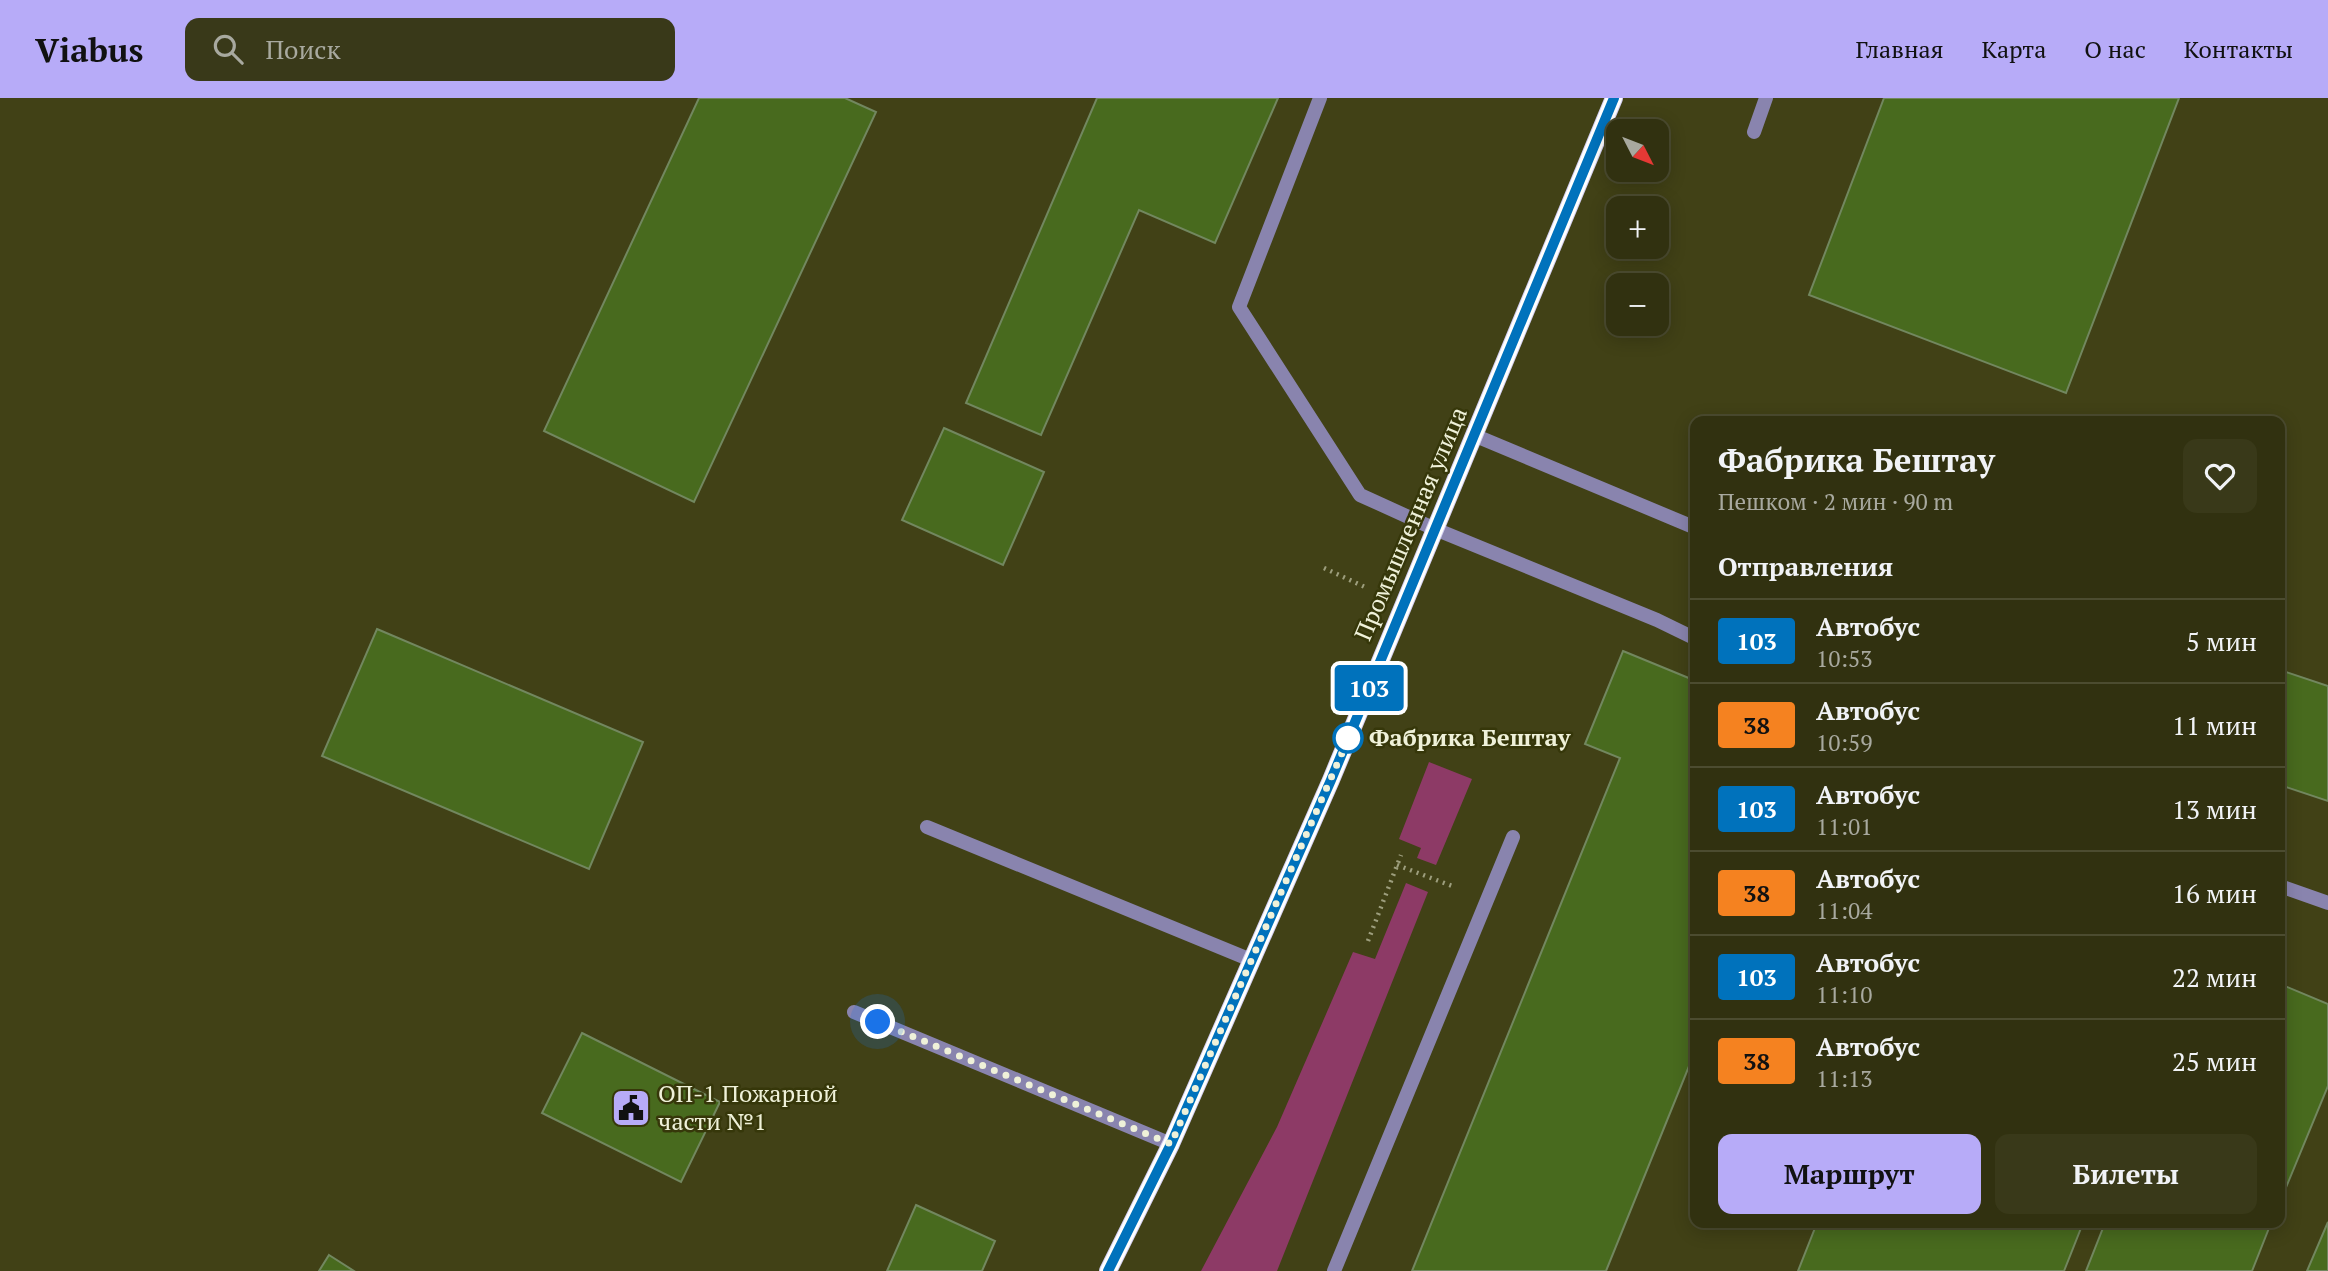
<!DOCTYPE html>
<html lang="ru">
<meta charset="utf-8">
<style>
body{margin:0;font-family:"PT Serif",serif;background:#393919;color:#f1f3f6;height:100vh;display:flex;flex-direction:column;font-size:26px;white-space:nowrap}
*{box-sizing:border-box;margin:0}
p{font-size:23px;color:#a8a99f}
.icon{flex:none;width:38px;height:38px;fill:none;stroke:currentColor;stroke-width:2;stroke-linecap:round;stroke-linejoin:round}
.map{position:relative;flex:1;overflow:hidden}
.sheet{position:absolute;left:1690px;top:318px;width:595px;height:812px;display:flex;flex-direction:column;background:#313110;border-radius:14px;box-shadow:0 4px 18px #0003,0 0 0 2px #4c4c30}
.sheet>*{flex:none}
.badge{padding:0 14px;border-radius:5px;font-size:24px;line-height:46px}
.needle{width:46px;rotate:132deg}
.buttons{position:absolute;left:1606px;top:21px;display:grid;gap:14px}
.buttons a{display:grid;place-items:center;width:63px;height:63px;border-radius:14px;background:#313110;box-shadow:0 4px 18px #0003,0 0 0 2px #4c4c30;font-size:35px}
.you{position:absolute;width:35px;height:35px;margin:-18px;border:5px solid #fff;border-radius:50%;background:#1a73e8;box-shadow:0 0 0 10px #1a73e833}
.map>.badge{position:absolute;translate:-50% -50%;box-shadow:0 0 0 4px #fff}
h2{padding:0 28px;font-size:26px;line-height:63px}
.round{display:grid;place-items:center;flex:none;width:74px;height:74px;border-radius:14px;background:#393919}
.head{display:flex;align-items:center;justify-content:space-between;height:119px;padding:0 28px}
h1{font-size:33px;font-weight:700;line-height:52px}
.primary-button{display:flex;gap:14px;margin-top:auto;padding:14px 28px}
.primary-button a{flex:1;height:80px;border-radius:14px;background:#b7abf8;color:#111;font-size:28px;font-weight:700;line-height:80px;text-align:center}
.primary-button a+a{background:#393919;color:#f1f3f6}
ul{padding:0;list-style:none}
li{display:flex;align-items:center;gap:21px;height:84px;padding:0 28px;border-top:2px solid #4c4c30}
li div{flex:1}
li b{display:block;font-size:26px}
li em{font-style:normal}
li .badge{min-width:77px;font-weight:700;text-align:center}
header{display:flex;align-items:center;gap:42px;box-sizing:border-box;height:98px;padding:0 35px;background:#b7abf8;color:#111}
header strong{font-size:33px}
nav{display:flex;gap:38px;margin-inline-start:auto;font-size:24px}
.search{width:490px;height:63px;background:#393919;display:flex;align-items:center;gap:18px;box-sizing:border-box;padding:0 24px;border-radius:14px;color:#a8a99f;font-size:26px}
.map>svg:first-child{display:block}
.green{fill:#8d3a66}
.building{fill:#486a1e;stroke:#72875f;stroke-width:2}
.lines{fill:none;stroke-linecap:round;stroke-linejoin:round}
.path{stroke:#9d9e7d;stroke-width:4.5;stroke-dasharray:2 5;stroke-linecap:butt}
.lane{stroke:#8984ae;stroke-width:14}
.primary{stroke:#d3d0f2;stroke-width:18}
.line-casing{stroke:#fff;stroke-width:16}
.line{stroke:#0072bc;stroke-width:10}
.walk{stroke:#eff1d9;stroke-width:7;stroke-dasharray:0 12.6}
.stop-dot{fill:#fff;stroke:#0072bc;stroke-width:3.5}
.labels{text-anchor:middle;stroke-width:5;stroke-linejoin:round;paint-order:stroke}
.street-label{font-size:24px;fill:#eff1d9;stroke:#36370a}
.stop-label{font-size:24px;font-weight:bold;fill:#eff1d9;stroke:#36370a;text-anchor:start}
.poi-label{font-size:24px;fill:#eff1d9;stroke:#36370a;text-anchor:start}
</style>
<header>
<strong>Viabus</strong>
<div class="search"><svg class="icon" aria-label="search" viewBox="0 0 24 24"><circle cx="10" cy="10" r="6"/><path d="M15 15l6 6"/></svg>Поиск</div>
<nav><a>Главная</a><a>Карта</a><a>О нас</a><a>Контакты</a></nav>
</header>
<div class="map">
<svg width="2328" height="1173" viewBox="0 0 2328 1173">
<rect width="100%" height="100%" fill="#414116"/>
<path class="green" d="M 1429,664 L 1472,681 L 1436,767 L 1417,760 L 1421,750 L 1399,741 Z
M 1406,785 L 1428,794 L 1277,1173 L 1201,1173 L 1277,1029 L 1353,854 L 1375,861 Z"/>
<path class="building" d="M 699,0 L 845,0 L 876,14 L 694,404 L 544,333 Z
M 1097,0 L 1278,0 L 1215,145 L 1139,112 L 1041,337 L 966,305 Z
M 1884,0 L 2179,0 L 2066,295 L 1809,197 Z
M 944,330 L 1044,374 L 1003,467 L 902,422 Z
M 377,531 L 643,644 L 589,771 L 322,658 Z
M 1623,553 L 1696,583 L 1696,951 L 1606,1173 L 1412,1173 L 1620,660 L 1585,646 Z
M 2280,572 L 2328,588 L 2328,703 L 2280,687 Z
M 2280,886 L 2328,906 L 2328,988 L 2280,1104 Z
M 582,935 L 720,1004 L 681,1084 L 542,1015 Z
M 916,1107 L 995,1143 L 982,1173 L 887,1173 Z
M 2328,1124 L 2328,1173 L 2307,1173 Z
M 1817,1125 L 2083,1125 L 2064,1173 L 1798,1173 Z
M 2105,1125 L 2271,1125 L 2252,1173 L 2086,1173 Z
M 329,1157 L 354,1173 L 319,1173 Z"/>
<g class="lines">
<path class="path" d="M 1324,470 L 1367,490
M 1397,767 L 1452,788
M 1368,843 L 1401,757"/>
<path class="lane" d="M 1320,0 L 1239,209 L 1360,397 L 1435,431 L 1657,522 L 1696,541
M 1754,34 L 1766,0
M 1476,338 L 1691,428
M 927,729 L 1251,862
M 2280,788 L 2328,805
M 854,914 L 1171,1046
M 1334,1173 L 1513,739"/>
<path class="primary" d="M 1108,1173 L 1171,1046 L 1331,682 L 1614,0"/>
</g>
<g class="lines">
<g class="line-casing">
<path id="line" d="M 1108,1173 L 1171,1046 L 1331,682 L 1614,0"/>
</g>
<use href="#line" class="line"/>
<path class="walk" d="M 878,924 L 1171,1046 L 1352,632 L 1348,640"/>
</g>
<defs>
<g id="civic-square" transform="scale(2.0125)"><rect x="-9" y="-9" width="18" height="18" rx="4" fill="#b7abf8" stroke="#36370a"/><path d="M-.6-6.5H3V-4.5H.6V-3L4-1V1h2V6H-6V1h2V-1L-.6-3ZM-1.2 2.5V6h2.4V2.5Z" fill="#111"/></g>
</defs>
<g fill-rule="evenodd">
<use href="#civic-square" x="631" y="1010"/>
</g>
<circle class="stop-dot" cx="1348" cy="640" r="14"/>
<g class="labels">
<g class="street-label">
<text transform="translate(1411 426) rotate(-67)" y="8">Промышленная улица</text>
</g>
<g class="stop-label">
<text x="1369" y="648">Фабрика Бештау</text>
</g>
<g class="poi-label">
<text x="658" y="1004">ОП-1 Пожарной<tspan x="658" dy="28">части №1</tspan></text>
</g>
</g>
</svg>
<div class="buttons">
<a><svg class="needle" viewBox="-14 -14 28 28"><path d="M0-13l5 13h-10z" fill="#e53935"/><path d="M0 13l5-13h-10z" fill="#a8a99f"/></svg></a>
<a>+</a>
<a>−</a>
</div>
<div class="you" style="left:878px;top:924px"></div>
<b class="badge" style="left:1369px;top:590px;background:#0072bc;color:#fff">103</b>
<section class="sheet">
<div class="head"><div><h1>Фабрика Бештау</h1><p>Пешком · 2 мин · 90 m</p></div><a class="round"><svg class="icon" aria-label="heart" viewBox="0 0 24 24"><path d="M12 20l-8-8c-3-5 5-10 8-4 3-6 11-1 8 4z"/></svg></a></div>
<h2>Отправления</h2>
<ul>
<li><span class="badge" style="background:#0072bc;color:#fff">103</span><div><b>Автобус</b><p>10:53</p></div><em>5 мин</em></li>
<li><span class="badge" style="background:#f58220;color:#111">38</span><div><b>Автобус</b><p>10:59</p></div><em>11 мин</em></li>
<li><span class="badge" style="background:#0072bc;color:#fff">103</span><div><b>Автобус</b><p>11:01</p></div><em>13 мин</em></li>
<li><span class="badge" style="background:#f58220;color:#111">38</span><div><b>Автобус</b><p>11:04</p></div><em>16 мин</em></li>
<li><span class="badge" style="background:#0072bc;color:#fff">103</span><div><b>Автобус</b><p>11:10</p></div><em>22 мин</em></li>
<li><span class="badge" style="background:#f58220;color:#111">38</span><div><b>Автобус</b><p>11:13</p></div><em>25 мин</em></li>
</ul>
<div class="primary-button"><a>Маршрут</a><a>Билеты</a></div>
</section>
</div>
